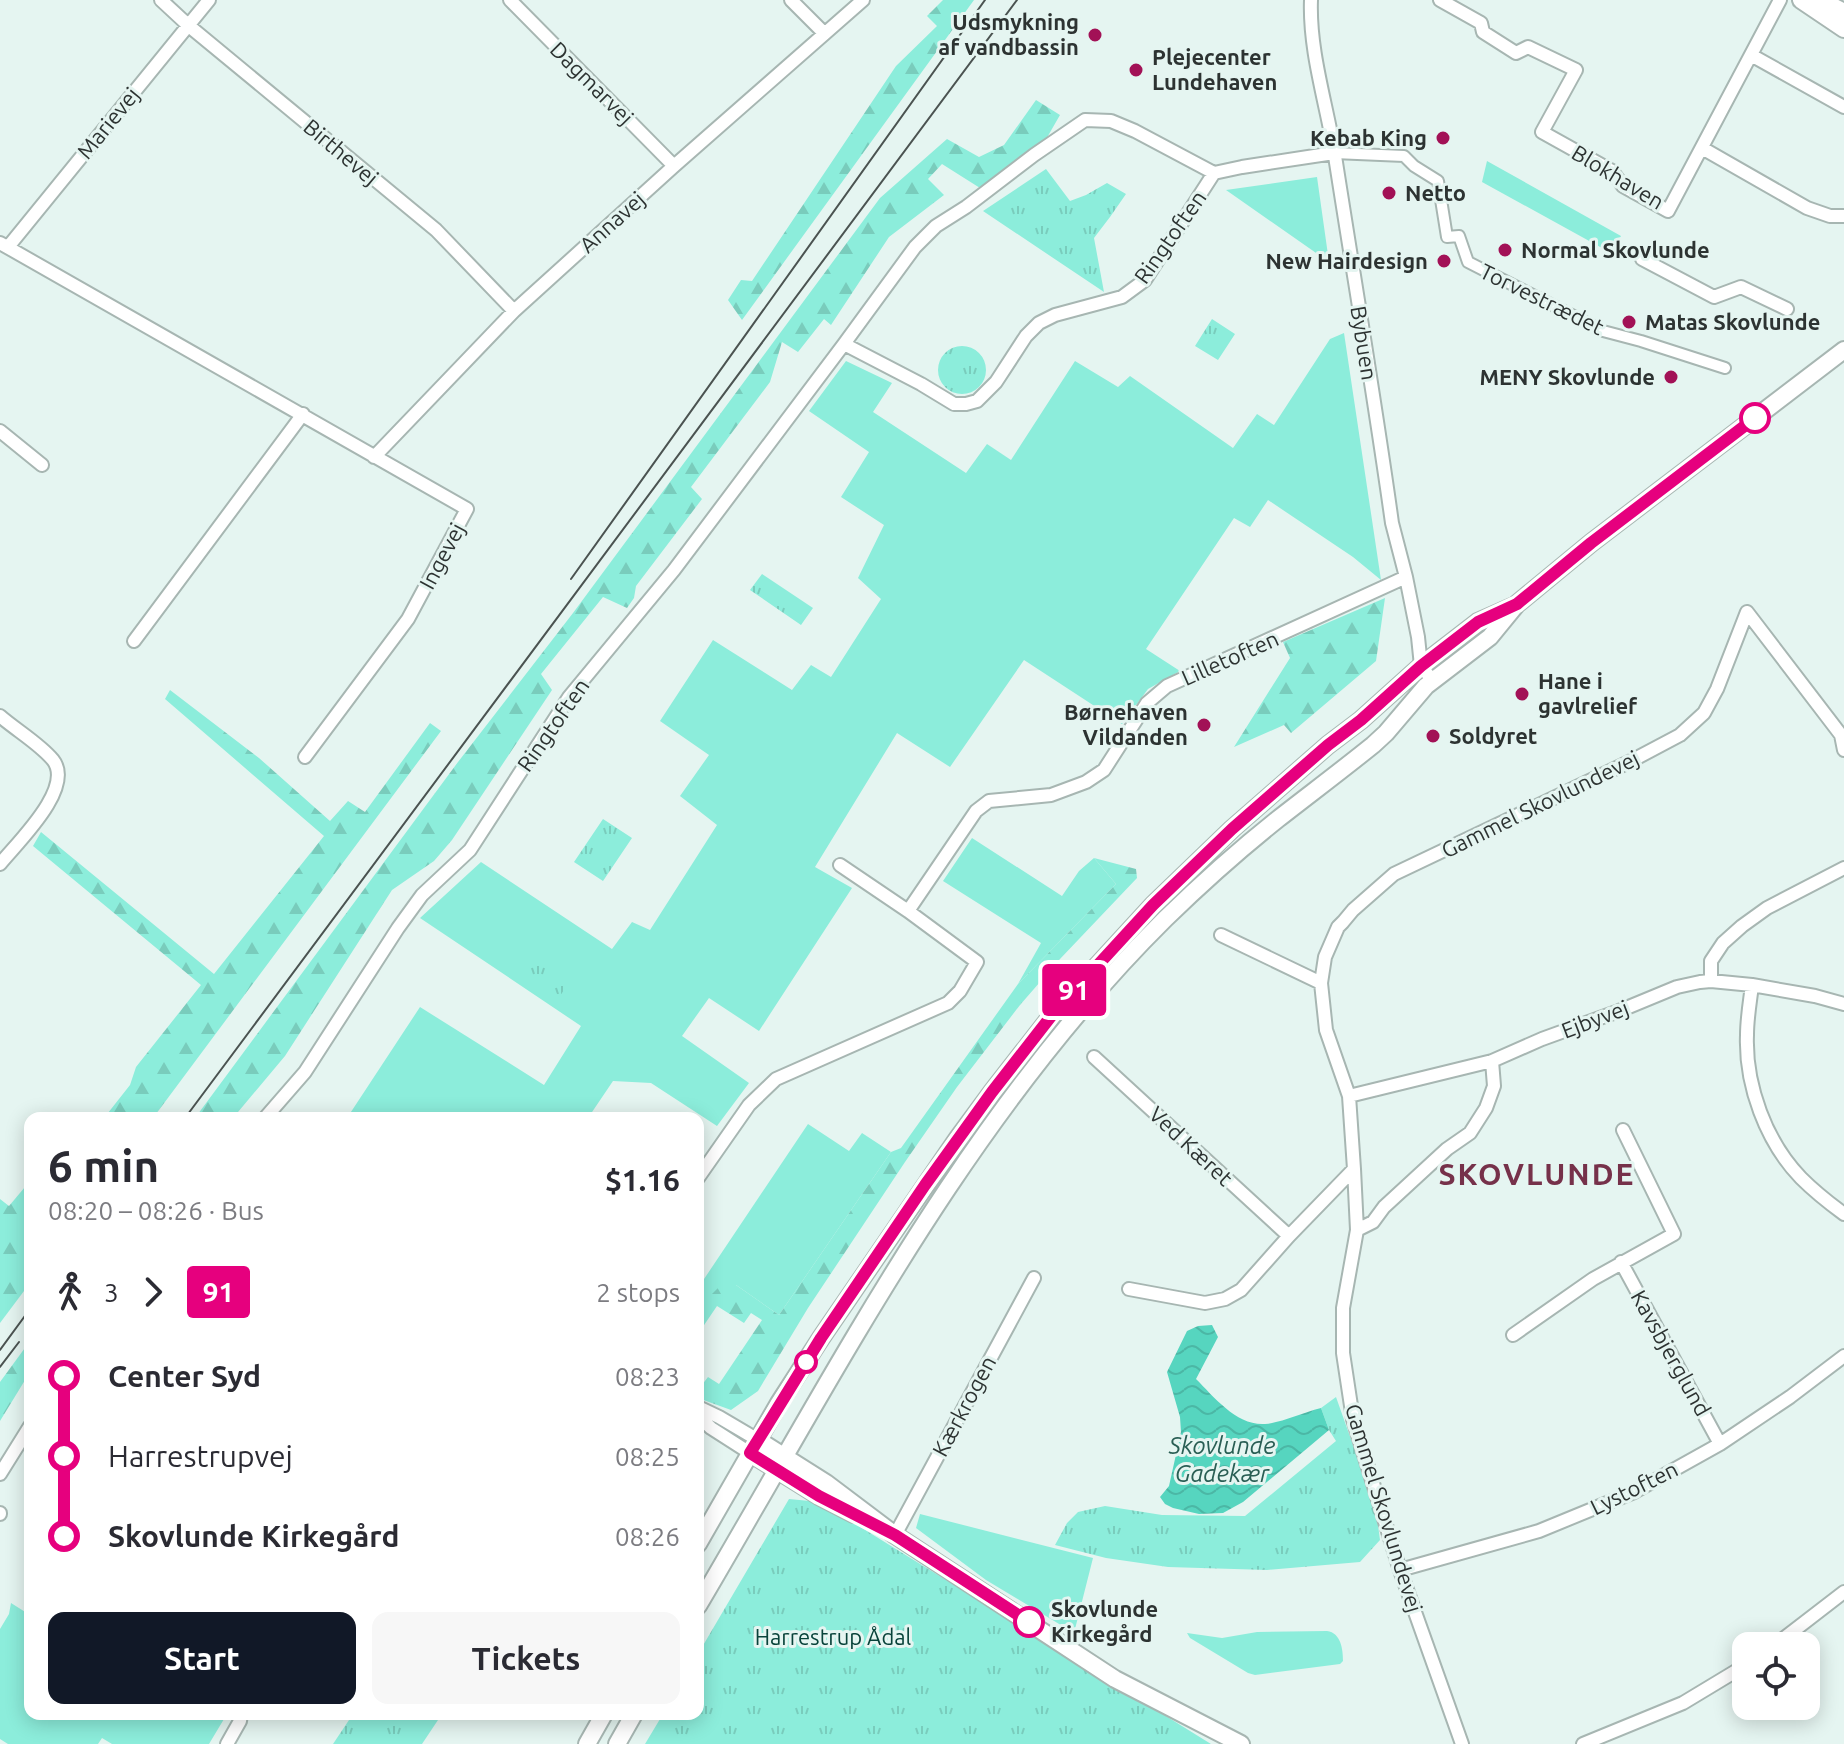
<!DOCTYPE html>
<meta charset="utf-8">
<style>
body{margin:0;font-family:Ubuntu,sans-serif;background:#f7f7f7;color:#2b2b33;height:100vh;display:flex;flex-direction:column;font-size:30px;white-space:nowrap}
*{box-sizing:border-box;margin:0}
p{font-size:26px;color:#7c7c81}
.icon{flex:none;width:44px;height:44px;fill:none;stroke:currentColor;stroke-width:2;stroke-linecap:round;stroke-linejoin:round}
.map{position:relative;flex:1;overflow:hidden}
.sheet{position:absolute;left:24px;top:1112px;width:680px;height:608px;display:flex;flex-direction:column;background:#fff;border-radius:16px;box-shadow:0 4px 20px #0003}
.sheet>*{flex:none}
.badge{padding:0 16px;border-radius:6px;font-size:28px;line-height:52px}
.fabs{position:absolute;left:1732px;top:1632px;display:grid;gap:16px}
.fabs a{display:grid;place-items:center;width:88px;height:88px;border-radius:16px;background:#fff;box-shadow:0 4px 20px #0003;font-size:40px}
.map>.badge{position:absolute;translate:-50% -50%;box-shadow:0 0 0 4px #fff}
.legs{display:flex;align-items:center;gap:12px;height:88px;padding:0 24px;font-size:26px}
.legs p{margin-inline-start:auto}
.overview{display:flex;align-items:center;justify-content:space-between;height:136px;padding:0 24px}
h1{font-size:44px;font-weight:600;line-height:60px}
.cta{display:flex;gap:16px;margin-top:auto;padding:16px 24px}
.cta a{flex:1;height:92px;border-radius:16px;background:#111827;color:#fff;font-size:32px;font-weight:600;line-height:92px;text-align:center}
.cta a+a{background:#f7f7f7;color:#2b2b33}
ul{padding:0 24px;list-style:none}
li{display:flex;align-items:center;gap:28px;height:80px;font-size:30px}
li i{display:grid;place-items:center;width:12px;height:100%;margin:0 10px;background:currentColor}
li i::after{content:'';width:20px;height:20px;margin:-10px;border:6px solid;border-radius:50%;background:#fff}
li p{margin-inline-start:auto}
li:first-child i{background:linear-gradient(#0000 50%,currentColor 0)}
li:last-child i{background:linear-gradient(currentColor 50%,#0000 0)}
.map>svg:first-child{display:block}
.grass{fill:#8ceddb}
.forest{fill:url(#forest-firs)}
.park{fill:url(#park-tufts)}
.water{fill:url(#water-waves)}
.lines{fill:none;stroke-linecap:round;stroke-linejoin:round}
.pedestrian-casing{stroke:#a7b6b2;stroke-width:14}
.minor-casing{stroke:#a7b6b2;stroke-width:16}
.tertiary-casing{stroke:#a7b6b2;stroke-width:20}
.pedestrian{stroke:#fff;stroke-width:10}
.minor{stroke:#fff;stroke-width:12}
.tertiary{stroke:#fff;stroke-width:16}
.tram{stroke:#4b5351;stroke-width:2}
.line-1-casing{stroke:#fff;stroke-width:18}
.line-1{stroke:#e6007e;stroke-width:12}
.poi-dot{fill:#a21156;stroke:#e5f5f1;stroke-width:3}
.stop-1-dot{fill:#fff;stroke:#e6007e;stroke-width:4}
.labels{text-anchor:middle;stroke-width:6;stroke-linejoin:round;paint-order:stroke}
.poi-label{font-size:22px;font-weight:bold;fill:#2d3332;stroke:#e5f5f1;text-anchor:start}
.street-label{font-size:22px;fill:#2d3332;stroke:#e5f5f1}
.stop-label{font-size:22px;font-weight:bold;fill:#2d3332;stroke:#e5f5f1;text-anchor:start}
.park-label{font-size:22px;fill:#08433a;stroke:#e5f5f1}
.water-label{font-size:24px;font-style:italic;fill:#295e54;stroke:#e5f5f1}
.district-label{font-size:30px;font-weight:bold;letter-spacing:2px;fill:#76314a;stroke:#e5f5f1}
</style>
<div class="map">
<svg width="1844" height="1744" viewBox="0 0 1844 1744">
<defs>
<pattern id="forest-firs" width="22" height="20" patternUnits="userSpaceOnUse" patternTransform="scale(2)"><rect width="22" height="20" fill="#8ceddb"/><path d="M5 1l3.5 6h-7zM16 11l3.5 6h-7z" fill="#79ccbc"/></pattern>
<pattern id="park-tufts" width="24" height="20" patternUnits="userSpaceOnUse" patternTransform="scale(2)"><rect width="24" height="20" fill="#8ceddb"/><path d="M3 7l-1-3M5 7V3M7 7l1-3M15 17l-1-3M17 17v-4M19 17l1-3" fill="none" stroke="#79ccbc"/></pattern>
<pattern id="water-waves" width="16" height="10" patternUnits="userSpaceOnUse" patternTransform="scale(2)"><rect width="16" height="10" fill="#56d5bf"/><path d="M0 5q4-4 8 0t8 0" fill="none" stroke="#4bb7a5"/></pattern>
</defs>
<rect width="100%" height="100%" fill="#e5f5f1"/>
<path class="grass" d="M 1487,161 L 1621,236 L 1611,253 L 1482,182 Z
M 1317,177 L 1329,262 L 1226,190 Z
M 1344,333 L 1381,580 L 1353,557 L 1268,500 L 1250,527 L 1234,518 L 1146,649 L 1180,671 L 1148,689 L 1122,724 L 1024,660 L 950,767 L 897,733 L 815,867 L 852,888 L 759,1031 L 709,998 L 682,1036 L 749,1083 L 717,1126 L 651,1083 L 613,1081 L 588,1118 L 347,1118 L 420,1007 L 544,1085 L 581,1026 L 420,918 L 481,862 L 612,949 L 632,922 L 650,930 L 717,825 L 680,796 L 709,755 L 660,721 L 713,640 L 792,690 L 811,665 L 831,677 L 881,599 L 858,578 L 884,525 L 841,497 L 869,452 L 809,411 L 846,361 L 892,383 L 873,412 L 966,473 L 987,444 L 1011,460 L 1075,361 L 1118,387 L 1130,376 L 1233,448 L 1257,414 L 1274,425 L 1330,339 Z
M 972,838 L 1062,896 L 1079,871 L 1094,858 L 1116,884 L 1018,984 L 1041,943 L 943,881 Z
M 808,1124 L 849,1151 L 862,1133 L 891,1152 L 779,1315 L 736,1285 L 698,1308 L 698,1288 Z
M 920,1514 L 1093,1558 L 1074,1633 L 986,1580 L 916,1528 Z
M 11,1603 L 30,1615 L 30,1714 L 227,1714 L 209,1744 L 112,1744 L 102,1738 L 98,1744 L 8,1744 L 0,1739 L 0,1629 L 9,1614 Z
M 1327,1631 C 1341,1633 1343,1649 1343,1661 L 1340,1664 L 1255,1675 L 1248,1673 L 1190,1638 L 1187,1633 L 1222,1638 L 1257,1632 Z"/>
<path class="forest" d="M 943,0 L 974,0 L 742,320 L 728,300 L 741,280 L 752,281 L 896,66 L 937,26 L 927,16 Z
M 1036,100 L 1060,115 L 1041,148 L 980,188 L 942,164 L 928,179 L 944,195 L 889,237 L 831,325 L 824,319 L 798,352 L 782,342 L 770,382 L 691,487 L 702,499 L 636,586 L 634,598 L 627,608 L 603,597 L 541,674 L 552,690 L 452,840 L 434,861 L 392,890 L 285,1056 L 233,1118 L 195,1118 L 458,762 L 573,613 L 880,198 L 947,139 L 979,157 L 1004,145 Z
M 1385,598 L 1376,661 L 1291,733 L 1284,725 L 1234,747 L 1290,658 L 1283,642 Z
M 170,690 L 259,758 L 330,821 L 348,801 L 365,812 L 430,723 L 441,731 L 153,1118 L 104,1118 L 130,1085 L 136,1067 L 201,985 L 33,846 L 41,832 L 214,974 L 324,836 L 165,699 Z
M 1094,858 L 1136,869 L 1137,878 L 1060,959 L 1020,1005 L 957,1087 L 905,1162 L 808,1308 L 758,1391 L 731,1410 L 698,1398 L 698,1390 L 708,1377 L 719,1384 L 762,1320 L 751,1313 L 744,1323 L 717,1306 L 698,1334 L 698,1308 L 724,1282 L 736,1285 L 779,1315 L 891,1152 L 901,1148 L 1018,984 L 1116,884 Z
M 30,1181 L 30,1283 L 0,1323 L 0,1199 L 9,1206 Z
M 30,1341 L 30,1372 L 0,1421 L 0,1382 Z"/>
<path class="park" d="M 1046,169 L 1070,201 L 1086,195 L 1107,183 L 1126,194 L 1110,217 L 1094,238 L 1104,292 L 983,211 Z
M 1212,319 L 1235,334 L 1218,360 L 1195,346 Z
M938 370a24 24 0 1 1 48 0a24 24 0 1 1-48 0Z
M 762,574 L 813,608 L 801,625 L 750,590 Z
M 603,819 L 632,838 L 603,881 L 574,862 Z
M 534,946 L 575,973 L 560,996 L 520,969 Z
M 1336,1397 L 1376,1510 L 1380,1540 L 1360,1562 L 1267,1570 L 1168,1567 L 1106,1558 L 1055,1545 L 1067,1523 L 1078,1512 L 1105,1506 L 1162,1515 L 1245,1516 L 1336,1441 L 1329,1430 L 1321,1408 Z
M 789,1499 L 820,1502 L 1211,1744 L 645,1744 L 663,1714 L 698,1714 L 698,1654 Z
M 353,1714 L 442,1714 L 422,1744 L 333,1744 Z"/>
<path class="water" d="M 1212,1325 L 1218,1337 L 1196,1379 C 1214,1397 1237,1426 1265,1424 C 1280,1423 1305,1412 1321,1408 L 1329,1430 L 1243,1502 L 1223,1513 L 1199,1514 L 1173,1508 L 1165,1504 L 1160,1497 L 1169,1486 L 1181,1432 L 1180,1417 L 1167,1372 L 1187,1331 L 1198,1326 Z"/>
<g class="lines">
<g class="pedestrian-casing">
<path id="pedestrian" d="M 1334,153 L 1404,156 L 1414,166 L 1438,181 L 1447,237 L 1459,236 L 1468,262 L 1603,331 L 1641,341 L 1725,368"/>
</g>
<g class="minor-casing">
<path id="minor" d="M 161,0 L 189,26 L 436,230 L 514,311
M 510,0 L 674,166
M 791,0 L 824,33
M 1311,0 C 1309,52 1327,105 1335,156 C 1354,278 1375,401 1392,523 L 1406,577 L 1418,637 L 1421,666 L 1433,681
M 1440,0 L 1481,23 L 1483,32 L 1516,53 L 1528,47 L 1576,70 L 1542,132 L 1612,171 L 1623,186 L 1668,211 L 1780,0
M 1751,55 L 1844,107
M 1702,148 L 1807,208 L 1830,216 L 1844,216
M 0,243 L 467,509 L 408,619 L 305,757
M 8,247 L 209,0
M 1642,259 L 1714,297 L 1741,287 L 1787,309
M 844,344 L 921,384 L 954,404 L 966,404 L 977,401 L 996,382 L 1026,336 L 1039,323 L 1055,315 L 1122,297 L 1145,280 L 1214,173
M 0,431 L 42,465
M 374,457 L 514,311 L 674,166 L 863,0
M 1747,612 L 1841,735 L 1844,750
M 134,641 L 303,414
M 0,716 C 16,730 40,744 53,760 C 75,788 17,843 0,864
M 908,911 L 976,811 L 989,801 L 1051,795 L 1086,782 L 1104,770 L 1147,703 L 1167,686 L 1406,577
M 1221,935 L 1321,983
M 1711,981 L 1711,961 L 1723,943 L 1742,926 L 1767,908 L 1844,868
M 1752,985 C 1750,1002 1747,1018 1747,1035 C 1745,1085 1766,1142 1801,1178 C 1814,1191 1829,1203 1844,1214
M 1094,1057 L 1289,1236
M 1349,1096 L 1492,1061 L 1542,1039 L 1619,1011 L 1677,987 L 1700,982 L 1711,981 L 1752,985 L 1815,996 L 1844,1004
M 265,1118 L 305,1072 L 398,928 L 422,895 L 470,850 L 569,697 L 674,570 L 844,344 L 915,247 L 936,226 L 966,207 L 1034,155 L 1085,120 L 1111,121 L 1135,131 L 1214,173 L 1242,167 L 1334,153
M 698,1178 L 749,1105 L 776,1079 L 948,1003 L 960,991 L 977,962 L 908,911 L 840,865
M 1357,1230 L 1373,1222 L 1384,1207 L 1447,1149 L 1470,1133 L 1486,1108 L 1494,1086 L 1492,1061
M 1621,1262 L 1720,1444
M 1129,1289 L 1205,1303 L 1225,1299 L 1241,1290 L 1289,1236 L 1354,1169
M 1513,1335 L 1593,1279 L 1674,1234 L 1623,1130
M 698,1407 L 719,1417 L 758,1440
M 698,1416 L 711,1428 L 750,1453
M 0,1474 L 30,1426
M 0,1513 L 0,1514
M 895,1535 L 1034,1278
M 1400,1570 L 1539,1531 L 1634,1492 L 1720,1444 L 1790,1397 L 1844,1356
M 1774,1646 L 1844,1592
M 227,1744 L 240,1721 L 241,1714
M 1462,1744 L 1400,1570 L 1353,1419 L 1343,1353 L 1343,1308 L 1357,1230 L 1354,1169 L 1349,1096 L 1326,1030 L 1321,983 L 1325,957 L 1338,927 L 1343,922 L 1353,910 L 1394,874 L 1629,762 L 1680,735 L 1704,713 L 1717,689 L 1747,612
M 1583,1744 L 1683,1703 L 1746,1665"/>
</g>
<g class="tertiary-casing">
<path id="tertiary" d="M 1801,0 L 1844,29
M 1821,0 L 1844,12
M 758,1440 L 826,1483 L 895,1535 L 1115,1679 L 1241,1744
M 750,1453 L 819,1496 L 854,1514
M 698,1544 L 779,1403 L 821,1338 L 958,1138 L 992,1092 L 1052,1015 L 1153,905 L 1232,829 L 1328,745 L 1361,720 L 1421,666 L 1478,622 L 1512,607
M 698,1606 C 839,1367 966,1116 1165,919 C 1201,884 1239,850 1278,819 C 1310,794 1342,770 1373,745 L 1386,733 L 1426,686 L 1490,637 L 1517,604 L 1591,543 L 1844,350
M 587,1744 L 604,1714
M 617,1744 L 634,1714"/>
</g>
<use href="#pedestrian" class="pedestrian"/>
<use href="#minor" class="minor"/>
<use href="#tertiary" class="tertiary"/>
<path class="tram" d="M 571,579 L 985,0
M 185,1118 L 1017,0
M 0,1350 L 30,1309
M 0,1367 L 19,1342"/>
</g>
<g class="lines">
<g class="line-1-casing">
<path id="line-1" d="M 1029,1622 L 895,1535 L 819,1496 L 750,1453 L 821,1338 L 925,1185 L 992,1092 L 1052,1015 L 1153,905 L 1232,829 L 1328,745 L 1361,720 L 1421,666 L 1478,622 L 1517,604 L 1591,543 L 1755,418"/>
</g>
<use href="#line-1" class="line-1"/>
</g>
<g class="poi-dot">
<circle cx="1095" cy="35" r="8"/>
<circle cx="1136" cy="70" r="8"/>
<circle cx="1443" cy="138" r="8"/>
<circle cx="1389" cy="193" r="8"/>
<circle cx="1505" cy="250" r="8"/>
<circle cx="1444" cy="261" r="8"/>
<circle cx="1629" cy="322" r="8"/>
<circle cx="1671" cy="377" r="8"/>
<circle cx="1522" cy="694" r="8"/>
<circle cx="1204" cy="725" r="8"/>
<circle cx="1433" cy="736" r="8"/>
</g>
<g class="stop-1-dot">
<circle cx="1755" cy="418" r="14"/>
<circle cx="806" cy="1362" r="10"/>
<circle cx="1029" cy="1622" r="14"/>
</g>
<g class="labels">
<g class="poi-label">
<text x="1079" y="30" text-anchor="end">Udsmykning<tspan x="1079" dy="25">af vandbassin</tspan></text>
<text x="1152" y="65">Plejecenter<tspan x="1152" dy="25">Lundehaven</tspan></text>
<text x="1427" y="146" text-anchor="end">Kebab King</text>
<text x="1405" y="201">Netto</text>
<text x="1521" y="258">Normal Skovlunde</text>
<text x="1428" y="269" text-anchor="end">New Hairdesign</text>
<text x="1645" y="330">Matas Skovlunde</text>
<text x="1655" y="385" text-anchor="end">MENY Skovlunde</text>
<text x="1538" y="689">Hane i<tspan x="1538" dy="25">gavlrelief</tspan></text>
<text x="1188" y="720" text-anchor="end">Børnehaven<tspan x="1188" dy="25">Vildanden</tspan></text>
<text x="1449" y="744">Soldyret</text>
</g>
<g class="street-label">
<text transform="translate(592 83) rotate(45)" y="8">Dagmarvej</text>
<text transform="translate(108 123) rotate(-51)" y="8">Marievej</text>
<text transform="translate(341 152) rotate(40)" y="8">Birthevej</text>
<text transform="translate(1618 177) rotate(31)" y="8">Blokhaven</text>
<text transform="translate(612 222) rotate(-42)" y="8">Annavej</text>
<text transform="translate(1170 237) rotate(-55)" y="8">Ringtoften</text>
<text transform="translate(1542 299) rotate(26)" y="8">Torvestrædet</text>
<text transform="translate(1364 343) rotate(81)" y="8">Bybuen</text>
<text transform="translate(442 556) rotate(-62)" y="8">Ingevej</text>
<text transform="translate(1230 658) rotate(-24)" y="8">Lilletoften</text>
<text transform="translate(553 725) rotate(-55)" y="8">Ringtoften</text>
<text transform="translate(1540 804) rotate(-26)" y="8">Gammel Skovlundevej</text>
<text transform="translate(1595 1019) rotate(-21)" y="8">Ejbyvej</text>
<text transform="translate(1191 1146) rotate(43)" y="8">Ved Kæret</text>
<text transform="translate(1671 1353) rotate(61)" y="8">Kavsbjerglund</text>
<text transform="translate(964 1406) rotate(-62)" y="8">Kærkrogen</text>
<text transform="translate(1634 1488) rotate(-26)" y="8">Lystoften</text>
<text transform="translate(1384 1508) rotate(73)" y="8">Gammel Skovlundevej</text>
</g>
<g class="stop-label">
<text x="1051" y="1617">Skovlunde<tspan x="1051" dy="25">Kirkegård</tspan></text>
</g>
<g class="park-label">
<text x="833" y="1645">Harrestrup Ådal</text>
</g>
<g class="water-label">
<text x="1222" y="1454">Skovlunde<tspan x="1222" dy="28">Gadekær</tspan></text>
</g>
<g class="district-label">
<text x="1537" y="1185">SKOVLUNDE</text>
</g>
</g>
</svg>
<div class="fabs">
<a><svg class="icon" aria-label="locate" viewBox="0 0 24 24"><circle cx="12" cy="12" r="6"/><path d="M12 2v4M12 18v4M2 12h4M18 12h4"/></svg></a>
</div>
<b class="badge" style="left:1074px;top:990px;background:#e6007e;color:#fff">91</b>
<section class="sheet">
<div class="overview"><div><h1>6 min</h1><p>08:20 – 08:26 · Bus</p></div><b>$1.16</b></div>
<div class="legs"><svg class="icon" aria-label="walk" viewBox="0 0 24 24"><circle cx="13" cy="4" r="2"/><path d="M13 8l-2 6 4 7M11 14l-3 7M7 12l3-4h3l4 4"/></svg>3<svg class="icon" aria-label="forward" viewBox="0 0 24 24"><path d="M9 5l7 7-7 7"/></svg><b class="badge" style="background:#e6007e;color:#fff">91</b><p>2 stops</p></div>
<ul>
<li><i style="color:#e6007e"></i><b>Center Syd</b><p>08:23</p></li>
<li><i style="color:#e6007e"></i><span>Harrestrupvej</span><p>08:25</p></li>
<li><i style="color:#e6007e"></i><b>Skovlunde Kirkegård</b><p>08:26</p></li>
</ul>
<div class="cta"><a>Start</a><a>Tickets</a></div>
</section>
</div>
